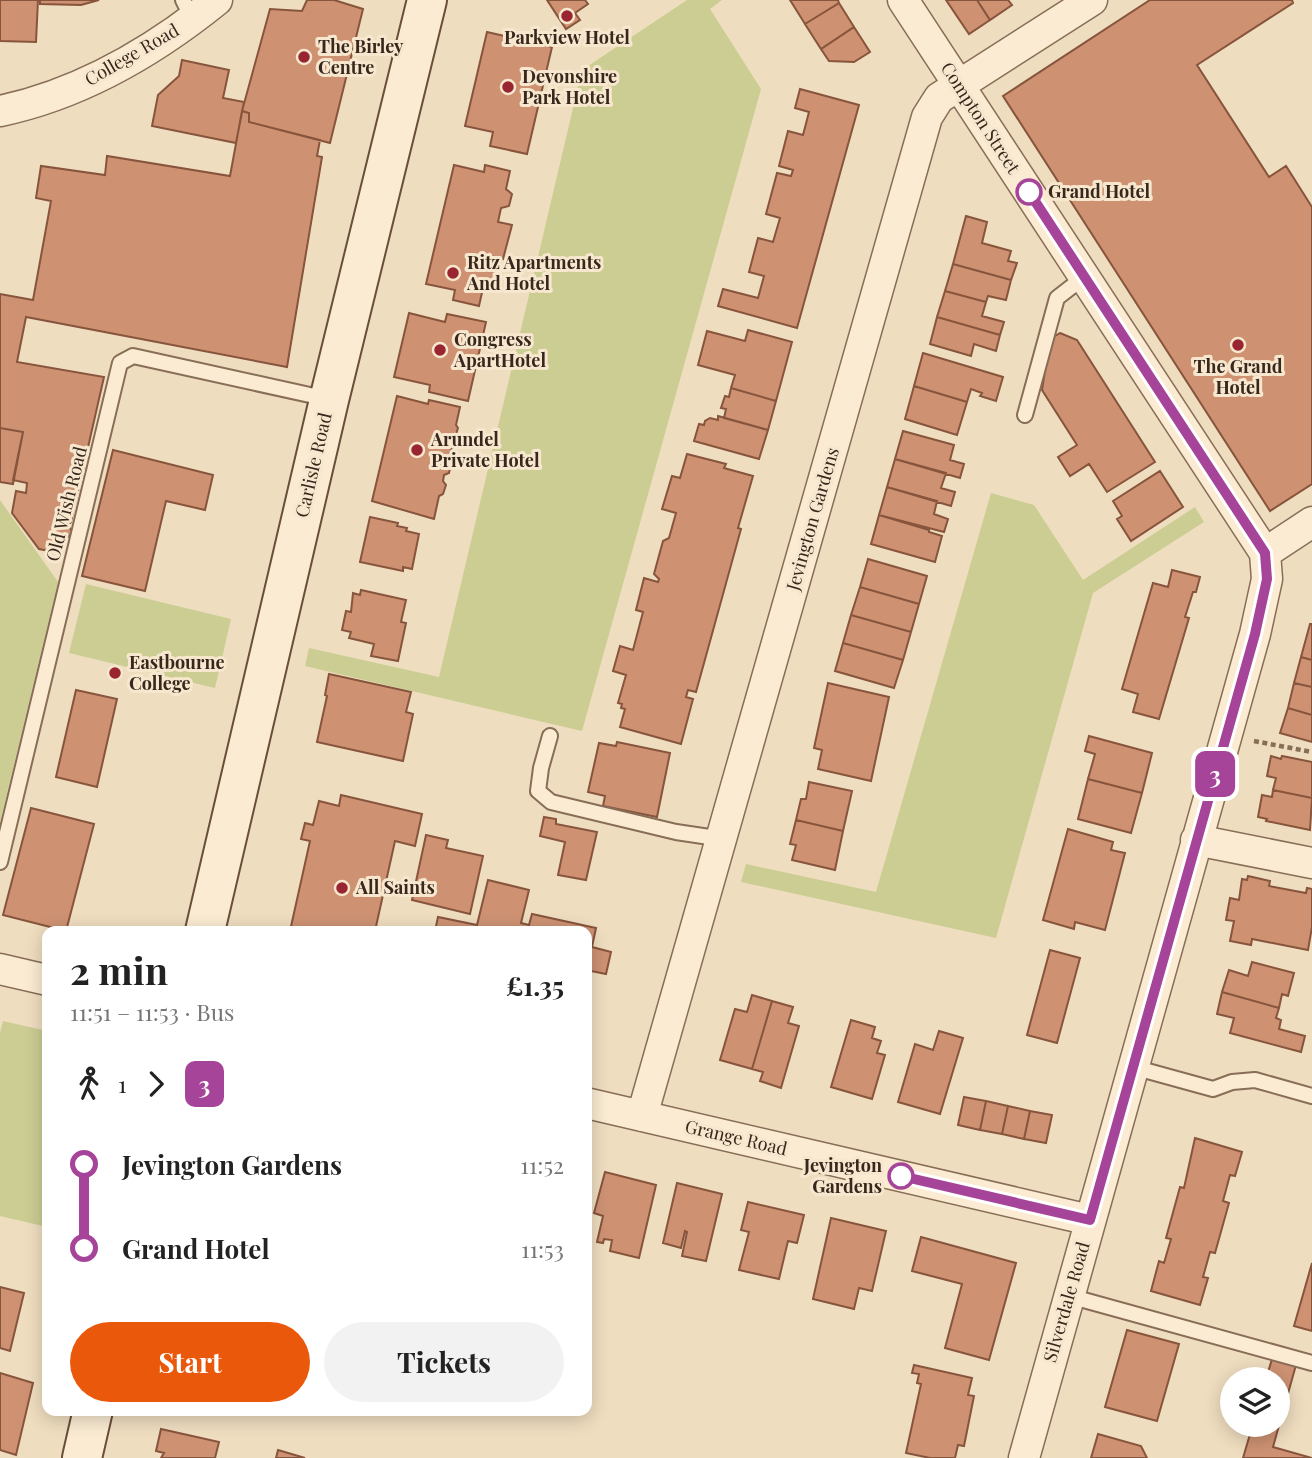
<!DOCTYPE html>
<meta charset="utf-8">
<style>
body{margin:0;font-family:"Playfair Display",serif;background:#f2f2f2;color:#222;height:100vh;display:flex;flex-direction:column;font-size:26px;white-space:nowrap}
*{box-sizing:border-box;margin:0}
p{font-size:23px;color:#767676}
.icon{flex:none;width:38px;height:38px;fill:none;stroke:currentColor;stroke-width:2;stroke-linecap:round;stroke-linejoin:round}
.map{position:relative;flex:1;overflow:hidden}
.panel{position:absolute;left:42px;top:926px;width:550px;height:490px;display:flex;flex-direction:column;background:#fff;border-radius:14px;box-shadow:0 4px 18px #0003}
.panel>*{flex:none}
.badge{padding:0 14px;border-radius:10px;font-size:24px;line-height:46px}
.tools{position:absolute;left:1220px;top:1367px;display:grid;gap:14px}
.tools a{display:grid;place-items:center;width:70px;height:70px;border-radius:50%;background:#fff;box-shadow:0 4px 18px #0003;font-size:35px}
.map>.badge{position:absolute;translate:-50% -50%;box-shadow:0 0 0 4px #fff}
.legs{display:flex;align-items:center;gap:10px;height:77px;padding:0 28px;font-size:23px}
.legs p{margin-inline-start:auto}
.summary{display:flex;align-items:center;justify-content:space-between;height:119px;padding:0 28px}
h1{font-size:38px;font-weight:700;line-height:52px}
.action{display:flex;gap:14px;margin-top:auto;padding:14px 28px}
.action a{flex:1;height:80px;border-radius:42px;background:#ea580c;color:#fff;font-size:28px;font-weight:700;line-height:80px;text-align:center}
.action a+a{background:#f2f2f2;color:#222}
ul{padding:0 28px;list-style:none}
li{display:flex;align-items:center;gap:24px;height:84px;font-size:26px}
li i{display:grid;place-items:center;width:10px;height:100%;margin:0 9px;background:currentColor}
li i::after{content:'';width:18px;height:18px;margin:-9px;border:5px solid;border-radius:50%;background:#fff}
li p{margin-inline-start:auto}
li:first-child i{background:linear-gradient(#0000 50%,currentColor 0)}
li:last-child i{background:linear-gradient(currentColor 50%,#0000 0)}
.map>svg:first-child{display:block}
.green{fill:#cbcd93}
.building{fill:#ce9273;stroke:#87543c;stroke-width:2}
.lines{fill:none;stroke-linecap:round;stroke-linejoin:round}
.lane-casing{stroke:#886d57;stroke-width:18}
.street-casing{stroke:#886d57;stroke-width:33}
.secondary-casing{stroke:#694e3a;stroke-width:42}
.path{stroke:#886d57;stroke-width:4.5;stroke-dasharray:5 3.5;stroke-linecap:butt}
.lane{stroke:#faebd2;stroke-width:14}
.street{stroke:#faebd2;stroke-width:30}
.secondary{stroke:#faebd2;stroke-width:38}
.line-1-casing{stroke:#fff;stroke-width:16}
.line-1{stroke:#a54499;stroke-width:10}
.poi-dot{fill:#98252f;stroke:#f6e7ce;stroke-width:2.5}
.stop-1-dot{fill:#fff;stroke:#a54499;stroke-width:3.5}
.labels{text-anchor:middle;stroke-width:6;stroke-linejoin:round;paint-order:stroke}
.poi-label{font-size:18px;font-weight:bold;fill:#37271c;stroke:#f6e7ce;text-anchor:start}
.street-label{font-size:18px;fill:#37271c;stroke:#f6e7ce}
.stop-label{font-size:18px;font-weight:bold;fill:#37271c;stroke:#f6e7ce;text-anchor:start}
</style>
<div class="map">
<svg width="1312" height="1458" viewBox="0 0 1312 1458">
<rect width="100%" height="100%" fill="#efddbf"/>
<path class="green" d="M 687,0 L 722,0 L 710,9 L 761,89 L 582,731 L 305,666 L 309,648 L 439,677 L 582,70 Z
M 991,493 L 1034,505 L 1083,580 L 1195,507 L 1204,522 L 1093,593 L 996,938 L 741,882 L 746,864 L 876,892 Z
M 0,500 L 58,582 L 0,822 Z
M 86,584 L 231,619 L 215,688 L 69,653 Z
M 3,1021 L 47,1031 L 47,1227 L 0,1216 L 0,1033 Z"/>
<path class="building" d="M 0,0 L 38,0 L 36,42 L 0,41 Z
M 40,0 L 99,0 L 81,5 L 40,4 Z
M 307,0 L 334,0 L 363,9 L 330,143 L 249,122 L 249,113 L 242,111 L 270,9 L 302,11 Z
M 547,0 L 585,0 L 588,4 L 575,13 L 580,20 L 566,29 Z
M 790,0 L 838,0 L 839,3 L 805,24 Z
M 946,0 L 977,0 L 990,20 L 969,34 Z
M 977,0 L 1008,0 L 1012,5 L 990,20 Z
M 1150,0 L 1292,0 L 1293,3 L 1197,65 L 1269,177 L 1286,166 L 1312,207 L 1312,484 L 1270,511 L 1003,96 Z
M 839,3 L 854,27 L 821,49 L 805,24 Z
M 854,27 L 870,52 L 854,62 L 829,61 L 821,49 Z
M 487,32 L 552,47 L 527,154 L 490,146 L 493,132 L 465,126 Z
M 182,60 L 229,70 L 223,98 L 244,102 L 236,143 L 152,126 L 158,95 L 179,76 Z
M 800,89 L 859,105 L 797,328 L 718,306 L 723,289 L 758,298 L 764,276 L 749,272 L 758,238 L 773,242 L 780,218 L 766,214 L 777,173 L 791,176 L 793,170 L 779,166 L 788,131 L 803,135 L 809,112 L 795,108 Z
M 242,111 L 249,113 L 249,122 L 320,140 L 317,156 L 322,157 L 287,367 L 26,317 L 17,362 L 104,377 L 71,522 L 68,525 L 73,533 L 49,551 L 39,549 L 12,513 L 16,491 L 26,493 L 27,483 L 13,480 L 23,432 L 0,428 L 0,294 L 33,300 L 51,201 L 36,198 L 41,166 L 105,175 L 107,156 L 230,176 Z
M 454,165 L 484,172 L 485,165 L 510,171 L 506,189 L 512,194 L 509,206 L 501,208 L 498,222 L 512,225 L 503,259 L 490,256 L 488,266 L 496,272 L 494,282 L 483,288 L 479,306 L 453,300 L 455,290 L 426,284 Z
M 966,216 L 987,222 L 982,243 L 1011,251 L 1008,261 L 1017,263 L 1011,280 L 953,264 Z
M 953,264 L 1011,280 L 1006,300 L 988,296 L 986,302 L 945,291 Z
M 945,291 L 986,302 L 982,316 L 1004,322 L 1000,335 L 937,317 Z
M 409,313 L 445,322 L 447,314 L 486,322 L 468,401 L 429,392 L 430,385 L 394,377 Z
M 937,317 L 1000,335 L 996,351 L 974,344 L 971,356 L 930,344 Z
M 748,330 L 792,342 L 776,401 L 731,388 L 735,375 L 698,365 L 707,331 L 745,341 Z
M 1060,333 L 1077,340 L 1155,462 L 1107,492 L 1089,464 L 1070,476 L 1058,457 L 1077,445 L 1042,390 L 1050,339 Z
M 923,353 L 1003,377 L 996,401 L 980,396 L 982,393 L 971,389 L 967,402 L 914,386 Z
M 914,386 L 967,402 L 957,435 L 905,419 Z
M 731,388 L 776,401 L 768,430 L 724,418 L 726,409 L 721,408 L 725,396 L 729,397 Z
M 397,396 L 428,404 L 429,400 L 460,407 L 456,425 L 458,428 L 448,460 L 451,464 L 449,473 L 444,475 L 443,481 L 446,485 L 443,494 L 439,496 L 434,519 L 372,501 Z
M 718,416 L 768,430 L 759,459 L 694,441 L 699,424 L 704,425 L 705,421 L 710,418 L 718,420 Z
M 0,428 L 23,432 L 13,484 L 0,482 Z
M 903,431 L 954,445 L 950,460 L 964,464 L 960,478 L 895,459 Z
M 113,450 L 213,475 L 205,510 L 166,501 L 145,591 L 82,576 Z
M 687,454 L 726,464 L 724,468 L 753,476 L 738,528 L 741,529 L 696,692 L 688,690 L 686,697 L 693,699 L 681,744 L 620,727 L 625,709 L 621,708 L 622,704 L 618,703 L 626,675 L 613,671 L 620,646 L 633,650 L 643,612 L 636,610 L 644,578 L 658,582 L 659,579 L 654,574 L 663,541 L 669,538 L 676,513 L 662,509 L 672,476 L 680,478 Z
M 895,459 L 946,473 L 941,488 L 955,492 L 951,506 L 887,487 Z
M 1160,471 L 1183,507 L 1131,541 L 1117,519 L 1122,516 L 1113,501 Z
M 887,487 L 937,501 L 934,514 L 948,519 L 944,532 L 879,515 Z
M 879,515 L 929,530 L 929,532 L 942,536 L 935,562 L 871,544 Z
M 370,517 L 398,523 L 397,526 L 407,528 L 406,531 L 419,534 L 412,569 L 403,567 L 403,571 L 360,562 Z
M 868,559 L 927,576 L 919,604 L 860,587 Z
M 1172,570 L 1200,577 L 1196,592 L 1193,592 L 1185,617 L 1189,618 L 1159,719 L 1133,712 L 1138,694 L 1122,689 L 1153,583 L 1168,587 Z
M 860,587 L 919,604 L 911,632 L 851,615 Z
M 361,590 L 406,600 L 401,622 L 406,623 L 398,661 L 371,656 L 374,644 L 349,638 L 351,632 L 342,630 L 346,611 L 351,612 L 353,593 L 360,595 Z
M 851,615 L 911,632 L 903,660 L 843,643 Z
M 1310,624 L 1312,624 L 1312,660 L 1301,657 Z
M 843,643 L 903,660 L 894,688 L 835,671 Z
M 1301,657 L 1312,660 L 1312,687 L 1294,683 Z
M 329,674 L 411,692 L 406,712 L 413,714 L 403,761 L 317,742 L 327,696 L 325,695 Z
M 828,683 L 889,697 L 871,781 L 818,769 L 822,750 L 814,748 Z
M 1294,683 L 1312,687 L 1312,715 L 1288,708 Z
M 76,690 L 117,699 L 97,787 L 56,777 Z
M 1288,708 L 1312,715 L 1312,742 L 1280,733 Z
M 1089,736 L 1152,753 L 1142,793 L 1088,779 L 1095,754 L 1085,751 Z
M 617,742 L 670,753 L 657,817 L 603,806 L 605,796 L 588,792 L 599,743 L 616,746 Z
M 1271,756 L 1281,759 L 1282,756 L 1312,762 L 1312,798 L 1273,790 L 1276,778 L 1267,776 Z
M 1088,779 L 1142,793 L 1131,833 L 1078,819 Z
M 809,782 L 852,791 L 843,831 L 796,820 L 801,799 L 806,799 Z
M 1273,790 L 1312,798 L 1310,830 L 1266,821 L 1267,819 L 1258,817 L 1262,795 L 1272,797 Z
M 341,795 L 422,814 L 415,846 L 395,841 L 375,931 L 290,931 L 310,841 L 301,839 L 305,823 L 313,825 L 319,801 L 339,806 Z
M 31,808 L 94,824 L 66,931 L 3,915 Z
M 544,817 L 556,819 L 556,824 L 597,832 L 586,880 L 558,875 L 565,842 L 540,836 Z
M 796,820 L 843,831 L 835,870 L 792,860 L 796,845 L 790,844 Z
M 1068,829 L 1113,842 L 1111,850 L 1125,853 L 1105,930 L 1075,922 L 1074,929 L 1043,920 Z
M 426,835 L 448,840 L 446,848 L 483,856 L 470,914 L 412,900 Z
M 1248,876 L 1270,881 L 1269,886 L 1306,893 L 1307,888 L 1312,889 L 1312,927 L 1308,950 L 1252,939 L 1251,945 L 1230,941 L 1234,921 L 1226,920 L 1230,898 L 1239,900 L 1242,879 L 1247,880 Z
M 488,880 L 529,890 L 521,923 L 529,925 L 532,914 L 596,928 L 592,947 L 611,952 L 606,974 L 586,970 L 586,931 L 435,931 L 438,917 L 477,925 Z
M 1050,950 L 1080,958 L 1057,1043 L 1027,1035 Z
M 1252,962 L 1294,973 L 1288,996 L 1282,994 L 1279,1008 L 1222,992 L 1229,970 L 1248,976 Z
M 1222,992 L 1279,1008 L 1276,1018 L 1281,1020 L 1279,1029 L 1305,1036 L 1301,1052 L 1230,1033 L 1234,1018 L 1217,1014 Z
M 752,995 L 772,1001 L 752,1069 L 720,1060 L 735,1009 L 747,1012 Z
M 772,1001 L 793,1007 L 788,1023 L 799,1026 L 781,1088 L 760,1081 L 763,1072 L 752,1069 Z
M 851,1020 L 875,1027 L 872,1038 L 881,1041 L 877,1053 L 885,1055 L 872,1099 L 831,1087 Z
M 939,1031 L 963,1038 L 940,1114 L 898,1102 L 915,1044 L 933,1050 Z
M 964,1097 L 986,1101 L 980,1130 L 958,1125 Z
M 986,1101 L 1008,1106 L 1002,1134 L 980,1130 Z
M 1008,1106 L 1030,1111 L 1024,1139 L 1002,1134 Z
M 1030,1111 L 1052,1115 L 1046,1143 L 1024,1139 Z
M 1195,1138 L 1242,1152 L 1235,1176 L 1230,1175 L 1223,1201 L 1229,1203 L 1215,1253 L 1210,1252 L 1203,1277 L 1208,1278 L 1200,1305 L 1151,1291 L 1159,1261 L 1164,1263 L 1171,1239 L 1166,1238 L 1180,1187 L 1184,1188 Z
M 605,1172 L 656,1185 L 639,1258 L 610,1251 L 612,1240 L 604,1239 L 603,1243 L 597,1242 L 603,1216 L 594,1213 Z
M 677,1183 L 722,1194 L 706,1261 L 682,1256 L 687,1232 L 685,1231 L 681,1248 L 663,1243 Z
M 748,1202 L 804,1215 L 797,1243 L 788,1241 L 779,1279 L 739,1270 L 749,1232 L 741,1230 Z
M 831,1218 L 886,1231 L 872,1291 L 859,1288 L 854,1309 L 813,1299 Z
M 921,1237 L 1016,1263 L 989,1360 L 945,1348 L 962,1284 L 912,1271 Z
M 1312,1263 L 1312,1331 L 1294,1326 Z
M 0,1287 L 24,1293 L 10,1351 L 0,1348 Z
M 1127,1330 L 1179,1344 L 1157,1421 L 1105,1407 Z
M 1272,1359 L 1296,1365 L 1273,1447 L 1312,1458 L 1243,1458 L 1253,1424 L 1278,1424 L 1278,1379 L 1266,1379 Z
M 914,1365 L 972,1378 L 968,1395 L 974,1396 L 964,1446 L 958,1445 L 955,1458 L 930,1458 L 906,1453 L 921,1384 L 917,1383 L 919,1374 L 912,1373 Z
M 0,1373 L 33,1383 L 16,1455 L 0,1450 Z
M 161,1429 L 219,1442 L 215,1458 L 161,1458 L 164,1453 L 156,1451 Z
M 1098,1434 L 1141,1446 L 1147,1458 L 1091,1458 Z
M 278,1450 L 305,1458 L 276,1458 Z"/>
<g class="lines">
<g class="lane-casing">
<path id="lane" d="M 183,0 L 193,20
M 1025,415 L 1057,298 L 1084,277
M 550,736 L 541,768 L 538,791 L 551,802 L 676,832 L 723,839
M 0,862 L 120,363 L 133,356 L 328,399
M 1133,1067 L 1213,1089 L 1232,1082 L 1255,1080 L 1312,1096
M 1069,1296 L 1312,1363"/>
</g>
<g class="street-casing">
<path id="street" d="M 903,0 L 1265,553 L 1267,579 L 1255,634 L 1024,1458
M 0,111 C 81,94 154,51 217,0
M 1265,553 L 1312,522
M 1196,840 L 1312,863
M 0,969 L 47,980
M 586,1103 L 1090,1220
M 642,1116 L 927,117 L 939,98 L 1092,0"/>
</g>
<g class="secondary-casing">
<path id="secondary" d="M 205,931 L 329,400 L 427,0
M 82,1458 L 93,1410"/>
</g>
<path class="path" d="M 1254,741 L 1312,752"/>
<use href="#lane" class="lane"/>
<use href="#street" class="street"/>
<use href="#secondary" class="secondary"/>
</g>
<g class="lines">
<g class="line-1-casing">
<path id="line-1" d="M 901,1176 L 1090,1220 L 1255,634 L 1267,579 L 1265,553 L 1029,192"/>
</g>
<use href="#line-1" class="line-1"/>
</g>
<g class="poi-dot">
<circle cx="567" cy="16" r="7"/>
<circle cx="304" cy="57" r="7"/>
<circle cx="508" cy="87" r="7"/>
<circle cx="453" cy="273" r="7"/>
<circle cx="1238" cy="345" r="7"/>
<circle cx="440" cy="350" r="7"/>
<circle cx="417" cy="450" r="7"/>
<circle cx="115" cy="673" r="7"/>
<circle cx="342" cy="888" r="7"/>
</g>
<g class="stop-1-dot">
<circle cx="1029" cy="192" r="12"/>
<circle cx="901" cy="1176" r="12"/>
</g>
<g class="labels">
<g class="poi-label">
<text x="567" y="44" text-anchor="middle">Parkview Hotel</text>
<text x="318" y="53">The Birley<tspan x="318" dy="21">Centre</tspan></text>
<text x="522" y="83">Devonshire<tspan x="522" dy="21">Park Hotel</tspan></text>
<text x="467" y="269">Ritz Apartments<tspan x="467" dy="21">And Hotel</tspan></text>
<text x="454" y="346">Congress<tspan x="454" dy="21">ApartHotel</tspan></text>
<text x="1238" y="373" text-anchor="middle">The Grand<tspan x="1238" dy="21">Hotel</tspan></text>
<text x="431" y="446">Arundel<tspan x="431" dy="21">Private Hotel</tspan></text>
<text x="129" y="669">Eastbourne<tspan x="129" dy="21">College</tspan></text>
<text x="356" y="894">All Saints</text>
</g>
<g class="street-label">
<text transform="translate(132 55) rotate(-30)" y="6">College Road</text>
<text transform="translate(980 118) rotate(57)" y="6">Compton Street</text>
<text transform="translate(314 465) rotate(-77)" y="6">Carlisle Road</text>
<text transform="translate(67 504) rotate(-76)" y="6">Old Wish Road</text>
<text transform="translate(813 519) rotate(-74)" y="6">Jevington Gardens</text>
<text transform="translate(736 1138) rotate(13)" y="6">Grange Road</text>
<text transform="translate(1067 1302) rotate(-74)" y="6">Silverdale Road</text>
</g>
<g class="stop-label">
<text x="1048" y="198">Grand Hotel</text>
<text x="882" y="1172" text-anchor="end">Jevington<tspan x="882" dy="21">Gardens</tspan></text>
</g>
</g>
</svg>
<div class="tools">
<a><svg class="icon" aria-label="layers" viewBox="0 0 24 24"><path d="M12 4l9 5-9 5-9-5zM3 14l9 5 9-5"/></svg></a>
</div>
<b class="badge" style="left:1215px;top:774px;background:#a54499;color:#fff">3</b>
<section class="panel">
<div class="summary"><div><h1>2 min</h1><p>11:51 – 11:53 · Bus</p></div><b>£1.35</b></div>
<div class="legs"><svg class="icon" aria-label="walk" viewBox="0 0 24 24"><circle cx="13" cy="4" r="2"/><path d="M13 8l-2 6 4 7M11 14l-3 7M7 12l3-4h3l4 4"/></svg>1<svg class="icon" aria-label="forward" viewBox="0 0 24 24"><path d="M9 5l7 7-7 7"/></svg><b class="badge" style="background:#a54499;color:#fff">3</b></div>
<ul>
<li><i style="color:#a54499"></i><b>Jevington Gardens</b><p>11:52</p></li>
<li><i style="color:#a54499"></i><b>Grand Hotel</b><p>11:53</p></li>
</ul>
<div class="action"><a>Start</a><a>Tickets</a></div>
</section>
</div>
